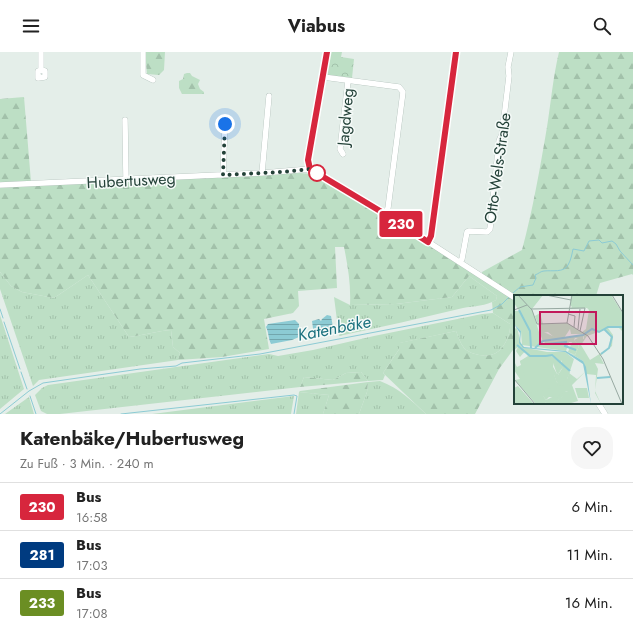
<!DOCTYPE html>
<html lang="de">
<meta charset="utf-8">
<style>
body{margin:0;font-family:Jost,sans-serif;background:#f6f6f6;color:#222;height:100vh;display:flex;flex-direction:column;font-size:15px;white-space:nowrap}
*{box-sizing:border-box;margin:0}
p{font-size:13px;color:#767676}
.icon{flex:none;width:22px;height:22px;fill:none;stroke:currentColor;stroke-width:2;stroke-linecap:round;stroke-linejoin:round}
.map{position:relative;height:362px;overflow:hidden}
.side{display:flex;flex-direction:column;background:#fff;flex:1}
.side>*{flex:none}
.badge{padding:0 8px;border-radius:3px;font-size:14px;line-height:26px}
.you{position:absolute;width:20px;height:20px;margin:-10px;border:3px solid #fff;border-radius:50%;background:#1a73e8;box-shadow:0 0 0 6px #1a73e833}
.map>.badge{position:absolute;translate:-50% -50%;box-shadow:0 0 0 2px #fff}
.round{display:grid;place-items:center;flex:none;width:42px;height:42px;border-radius:16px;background:#f6f6f6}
.headline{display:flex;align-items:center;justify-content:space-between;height:68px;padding:0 20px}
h1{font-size:19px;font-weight:700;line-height:30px}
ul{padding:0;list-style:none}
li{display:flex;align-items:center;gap:12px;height:48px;padding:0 20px;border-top:1px solid #e0e0e0}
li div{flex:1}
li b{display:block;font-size:15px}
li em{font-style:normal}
li .badge{min-width:44px;font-weight:700;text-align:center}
header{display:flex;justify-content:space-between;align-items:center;height:52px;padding:0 20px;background:#fff;font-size:18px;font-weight:700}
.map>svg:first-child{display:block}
.grass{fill:url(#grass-tufts)}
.forest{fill:url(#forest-firs)}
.park{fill:url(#park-crowns)}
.water{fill:url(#water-rules)}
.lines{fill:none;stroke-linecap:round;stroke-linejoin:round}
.stream{stroke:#8ccbd4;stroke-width:1}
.minor-casing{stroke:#a6b7b0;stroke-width:6}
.minor{stroke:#fff;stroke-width:5.5}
.line-casing{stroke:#fff;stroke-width:9}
.line{stroke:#d7263d;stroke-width:6}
.walk{stroke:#234138;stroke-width:4;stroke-dasharray:0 7.2}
.stop-dot{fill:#fff;stroke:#d7263d;stroke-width:2}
.labels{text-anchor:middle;stroke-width:3;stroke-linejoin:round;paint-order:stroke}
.street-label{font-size:16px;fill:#234138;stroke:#f5faf8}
.water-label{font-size:17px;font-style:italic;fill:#1b717e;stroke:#f5faf8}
.inset-river{fill:none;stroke:#8ccbd4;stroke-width:2}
.inset-road{fill:none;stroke:#97a9a2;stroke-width:1}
.view{fill:#c2185b;fill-opacity:0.15;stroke:#c2185b;stroke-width:2}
.inset-edge{fill:none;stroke:#234138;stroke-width:2}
</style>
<header><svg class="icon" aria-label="menu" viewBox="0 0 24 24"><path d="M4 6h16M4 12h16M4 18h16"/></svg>Viabus<svg class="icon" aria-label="search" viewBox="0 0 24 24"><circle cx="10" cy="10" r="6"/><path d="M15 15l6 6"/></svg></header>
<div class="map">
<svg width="633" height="362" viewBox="0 0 633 362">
<defs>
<pattern id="grass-tufts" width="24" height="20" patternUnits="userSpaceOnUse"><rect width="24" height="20" fill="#bddfc5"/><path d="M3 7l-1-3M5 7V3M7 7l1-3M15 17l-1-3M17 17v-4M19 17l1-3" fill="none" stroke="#a2c1aa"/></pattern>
<pattern id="forest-firs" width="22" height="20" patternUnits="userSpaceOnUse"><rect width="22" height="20" fill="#bddfc5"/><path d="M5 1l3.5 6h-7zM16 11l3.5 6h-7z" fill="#a2c1aa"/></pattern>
<pattern id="park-crowns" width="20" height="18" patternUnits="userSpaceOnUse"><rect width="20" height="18" fill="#bddfc5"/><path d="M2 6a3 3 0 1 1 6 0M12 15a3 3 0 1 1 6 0" fill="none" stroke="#a2c1aa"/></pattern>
<pattern id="water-rules" width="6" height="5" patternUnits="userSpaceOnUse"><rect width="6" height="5" fill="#8ccbd4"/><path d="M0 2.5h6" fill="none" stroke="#72a6ad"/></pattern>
</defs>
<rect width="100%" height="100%" fill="#e4eee9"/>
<path class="grass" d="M 0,220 L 11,234 L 22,240 L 54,246 L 88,223 L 129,285 C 144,283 157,279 171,278 L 173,295 L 180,301 L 178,308 L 39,328 L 33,334 L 0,237 Z
M 469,224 L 497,244 L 496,248 C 486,254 474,254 463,256 C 422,266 381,275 339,284 L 334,245 L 350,253 L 396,252 L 452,245 Z
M 493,261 L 510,272 C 511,281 505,296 496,301 C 487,306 471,303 464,296 C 460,291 458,284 456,279 L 400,291 L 400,296 L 383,321 L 385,323 L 383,328 L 368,329 L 361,320 L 346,321 L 333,328 L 304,325 L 300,335 L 60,362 L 47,362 L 41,359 L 35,343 L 42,336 L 48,333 L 269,302 L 278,304 L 313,298 L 374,284 L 482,262 Z
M 0,263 L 24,337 L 0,357 Z
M 380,329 C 399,336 412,349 426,362 L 359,362 L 367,340 L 368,330 Z
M 299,340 L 329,343 L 323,362 L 296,362 Z
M 294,344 L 291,362 L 152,362 Z
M 29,345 L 34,362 L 5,362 Z"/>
<path class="forest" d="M 145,0 L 165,0 L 164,18 L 159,23 L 147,22 Z
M 559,0 L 633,0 L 633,223 L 632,222 L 600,231 L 596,244 L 516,244 L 482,222 L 482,220 L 522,198 C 533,157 540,116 547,75 C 551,50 553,25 559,0 Z
M 187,21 L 190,21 L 192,24 L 200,28 L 198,32 L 200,37 L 204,40 L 204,42 L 182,42 L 179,36 L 179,29 L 183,27 L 184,22 Z
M 24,45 L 31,130 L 0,131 L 0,47 Z
M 299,121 L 313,122 L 384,164 L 515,249 L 515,295 L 499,317 L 475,362 L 426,362 L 383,321 L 400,296 L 399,291 L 456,279 C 458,284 460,291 464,296 C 471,303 487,306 496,301 C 505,296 511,281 510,272 L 493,261 L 492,250 L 496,248 L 497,244 L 469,224 L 452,245 L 396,252 L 350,253 C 351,233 348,215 344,195 L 335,195 L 337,236 L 298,239 L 299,254 L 293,261 L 264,267 L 269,297 L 222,305 L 178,308 L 180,301 L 173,295 L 171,278 C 157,279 144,283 129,285 L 88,223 L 54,246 L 22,240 L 11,234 L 0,220 L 0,134 Z
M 361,320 L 368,329 L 300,335 L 304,325 L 333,328 L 346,321 Z
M 368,330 L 367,340 L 359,362 L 323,362 L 329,343 L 299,340 L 300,339 Z"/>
<path class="park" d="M 330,0 L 342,0 L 341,5 L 354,7 L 352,26 L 328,23 L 327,20 Z"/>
<path class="water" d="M 327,263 L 331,264 L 334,281 L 326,283 L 314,284 L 312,269 L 319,267 L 321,269 L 322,267 Z
M 295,268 L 299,272 L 299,285 L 292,288 L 271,292 C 268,286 269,281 266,275 L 268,272 Z"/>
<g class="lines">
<path class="stream" d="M 513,241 L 520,235 L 533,233 L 536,226 L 535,223 C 538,222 541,219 544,219 C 552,218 564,221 568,213 C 571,208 572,202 573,197 L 584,199 L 589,189 L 599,188 L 602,191 L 612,189 L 616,192 L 620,199 L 633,213
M 0,257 L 3,266
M 4,270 L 20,317
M 21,320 L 27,337
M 30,344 L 36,362
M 0,362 L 29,339 L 43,331 L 140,317 L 176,314 L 182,311 L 260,302 L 491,258 L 502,252 L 509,245
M 121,362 L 294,343 L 297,344 L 294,362"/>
<g class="minor-casing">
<path id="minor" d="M 41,0 L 41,18 L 38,19 L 38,26 L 45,25 L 45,19 L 41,18
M 143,0 L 143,23 L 153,28
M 323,25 L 399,35 L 403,40 L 388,156 L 385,162
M 125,68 L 126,128
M 343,102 L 340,97 L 348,29
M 310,117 L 308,108 L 327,0
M 262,121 L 269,44
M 223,123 L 225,72
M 0,133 L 262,121 L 310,117 L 385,162 L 515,246
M 428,190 L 431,183 L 456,0
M 460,210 L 462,207 L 467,180 L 469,179 L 487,180 L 490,177 L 499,89 L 502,82 L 509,24 L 508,15 L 511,0
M 598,351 L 605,362"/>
</g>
<use href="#minor" class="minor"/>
</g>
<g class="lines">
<g class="line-casing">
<path id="line" d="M 327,0 L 308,108 L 310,117 L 385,162 L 428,190 L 431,184 L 456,0"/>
</g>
<use href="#line" class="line"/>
<path class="walk" d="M 225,72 L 223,123 L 282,120 L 310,117 L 317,121"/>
</g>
<circle class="stop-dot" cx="317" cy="121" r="8"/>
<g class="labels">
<g class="street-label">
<text transform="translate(345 65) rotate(-85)" y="6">Jagdweg</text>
<text transform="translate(497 116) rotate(-82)" y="6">Otto-Wels-Straße</text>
<text transform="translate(131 128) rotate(-3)" y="6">Hubertusweg</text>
</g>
<g class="water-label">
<text transform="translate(334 276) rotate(-11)" y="6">Katenbäke</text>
</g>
</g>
<g transform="translate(514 243)">
<rect width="109" height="109" fill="#e4eee9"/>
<path d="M 0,0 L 29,0 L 18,14 L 28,47 L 25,50 L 28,48 L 30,50 L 52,47 L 30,49 L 31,46 L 29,47 L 25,35 L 41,42 L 42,44 L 37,45 L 69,40 L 69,44 L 61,43 L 60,45 L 65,51 L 61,60 L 54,57 L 58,47 L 55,47 L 52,56 L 8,50 L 7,36 L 0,29 L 0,16 L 5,16 L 14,29 L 0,8 ZM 3,33 L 8,52 L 33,57 L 51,57 L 60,64 L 56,76 L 47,69 L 48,65 L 46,68 L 56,77 L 53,84 L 43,88 L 40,80 L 44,80 L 49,72 L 43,79 L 38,65 L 40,63 L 44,66 L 38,60 L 16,61 L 11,56 L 6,62 L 2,56 L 4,52 L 0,55 L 0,34 ZM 51,96 L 54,97 L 54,109 L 51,109 L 51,100 L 39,109 L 41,106 L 36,109 L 29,107 L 29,101 L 32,105 Z" fill="#bddfc5"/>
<path d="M 97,0 L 109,19 L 109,37 L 105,33 L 94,33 L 99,40 L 98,51 L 86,61 L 90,69 L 81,68 L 84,74 L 81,96 L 87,109 L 81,98 L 82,80 L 72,79 L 69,66 L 56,58 L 61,60 L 65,51 L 60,45 L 66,42 L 70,44 L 69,39 L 57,39 L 56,34 L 50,43 L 42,44 L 34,37 L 27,38 L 21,21 L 26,18 L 29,29 L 53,28 L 68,37 L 72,34 L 75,15 L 73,13 L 56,14 L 58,12 L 56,10 L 57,1 L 55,1 ZM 90,35 L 97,40 L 95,53 L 76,65 L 67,50 L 73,41 ZM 11,56 L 17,62 L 37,61 L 40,63 L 39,72 L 43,79 L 49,71 L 44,80 L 40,80 L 43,88 L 48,83 L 53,84 L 55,78 L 63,84 L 71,77 L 58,90 L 64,106 L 54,109 L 54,97 L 51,96 L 51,109 L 36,109 L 37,104 L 40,103 L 41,107 L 49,101 L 45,103 L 35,102 L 32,105 L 29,101 L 32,109 L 22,109 L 1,85 L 6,84 L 0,75 L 0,66 L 3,72 L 7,70 L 6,66 L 14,61 L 11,57 L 8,59 ZM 61,93 L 73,93 L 75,103 L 64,103 Z" fill="#bddfc5" fill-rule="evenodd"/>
<path d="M 33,61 L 43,80 L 40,80 L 44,91 L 51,90 L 51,97 L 42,102 L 38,101 L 38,93 L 14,98 L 4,87 L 11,81 L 6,66 L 16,62 ZM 4,91 L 20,109 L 0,109 L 0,93 Z" fill="#bddfc5"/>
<path d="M 0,29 L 7,36 L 6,47 L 10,52 L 52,56 L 69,66 L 72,72 L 77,109 L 69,69 L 51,57 L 9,53 L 5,48 L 6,38 Z" fill="#8ccbd4"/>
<path class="inset-river" d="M 5,15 L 16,36 L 17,53M 33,49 L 52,47 L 51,51 L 62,55M 3,50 L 16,61 L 32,61M 21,53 L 29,46 L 69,40 L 78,34 L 85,37 L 94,32 L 109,32M 87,59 L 95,53 L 98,42 L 90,34M 32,61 L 38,60 L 56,76M 83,83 L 96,82"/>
<path class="inset-road" d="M 4,0 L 18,15 L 23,29 L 53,28 L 74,41 L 89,64 L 108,109M 32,0 L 57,5M 98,0 L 109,18M 17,14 L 71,13 L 66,36M 0,15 L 13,10M 54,19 L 61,21 L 60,32M 53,28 L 58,0M 64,34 L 66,14M 0,84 L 21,109"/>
<path class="view" d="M 26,17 L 82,17 L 82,49 L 26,49 Z"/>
<rect width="109" height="109" class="inset-edge"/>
</g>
</svg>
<div class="you" style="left:225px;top:72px"></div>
<b class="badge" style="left:401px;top:172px;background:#d7263d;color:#fff">230</b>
</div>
<section class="side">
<div class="headline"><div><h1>Katenbäke/Hubertusweg</h1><p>Zu Fuß · 3 Min. · 240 m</p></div><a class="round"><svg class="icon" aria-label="heart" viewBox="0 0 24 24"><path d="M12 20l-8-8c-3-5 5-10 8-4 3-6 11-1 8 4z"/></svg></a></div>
<ul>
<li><span class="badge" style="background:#d7263d;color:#fff">230</span><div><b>Bus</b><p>16:58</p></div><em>6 Min.</em></li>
<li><span class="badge" style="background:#003b80;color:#fff">281</span><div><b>Bus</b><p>17:03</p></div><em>11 Min.</em></li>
<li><span class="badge" style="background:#6b8e23;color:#fff">233</span><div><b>Bus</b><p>17:08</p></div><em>16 Min.</em></li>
</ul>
</section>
